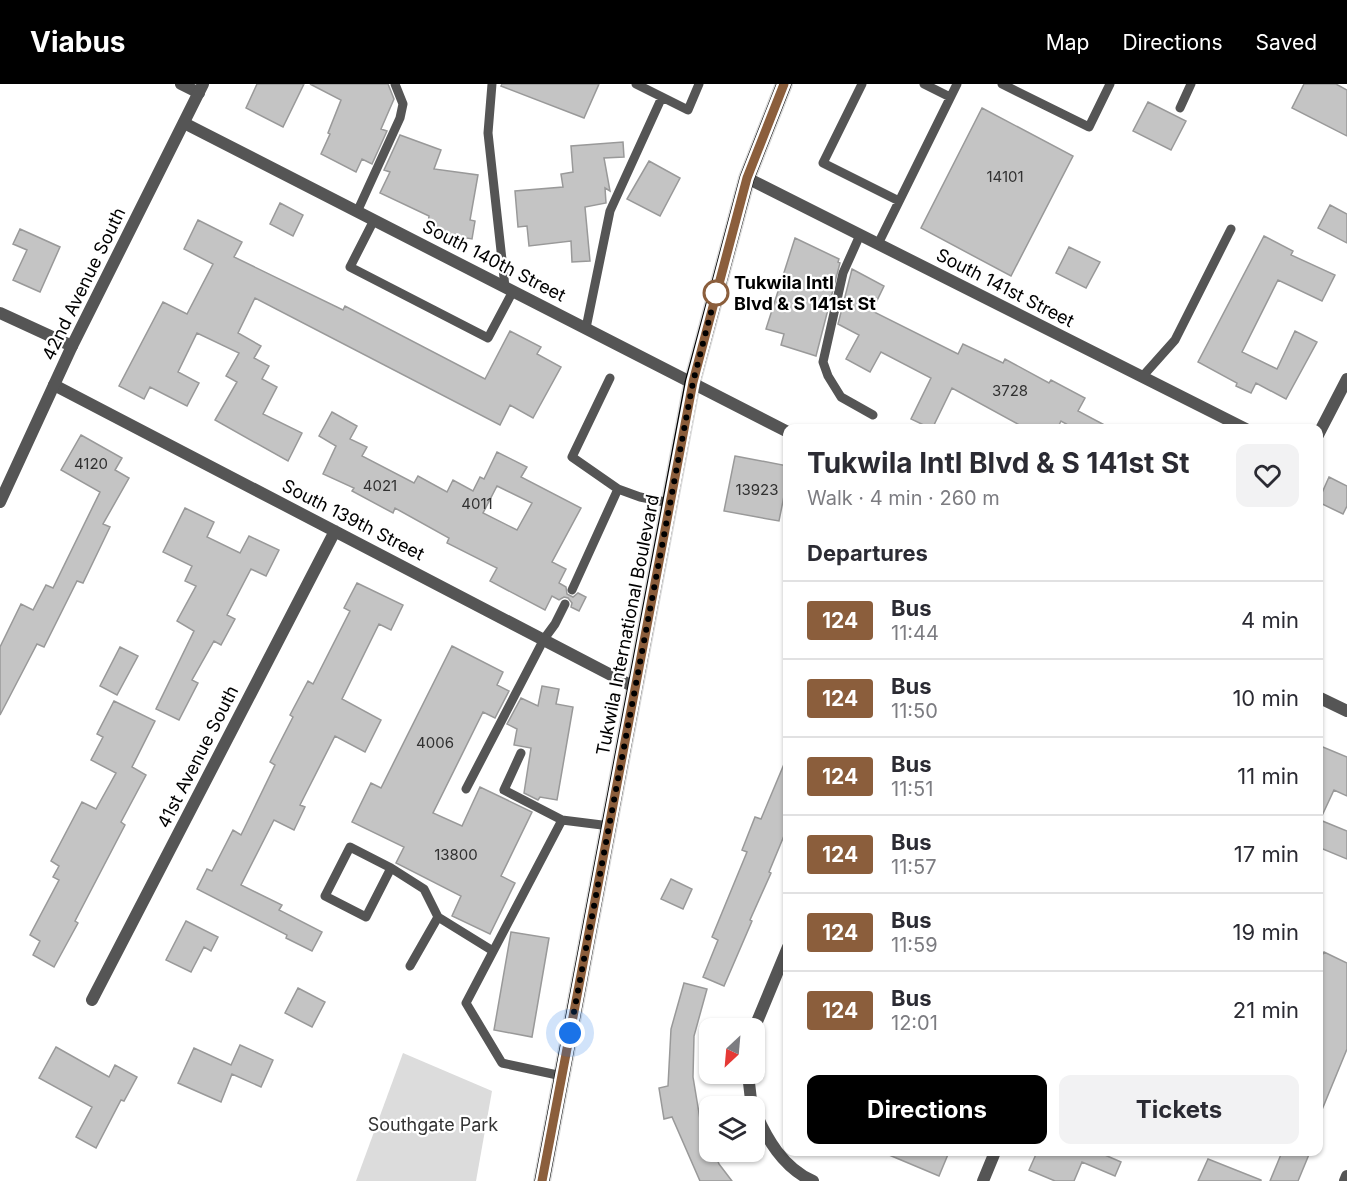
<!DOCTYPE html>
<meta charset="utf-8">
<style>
body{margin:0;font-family:Inter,sans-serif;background:#f2f2f3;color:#2b2b33;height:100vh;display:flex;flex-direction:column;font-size:22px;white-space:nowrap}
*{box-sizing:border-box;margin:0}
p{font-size:20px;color:#7c7c81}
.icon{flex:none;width:33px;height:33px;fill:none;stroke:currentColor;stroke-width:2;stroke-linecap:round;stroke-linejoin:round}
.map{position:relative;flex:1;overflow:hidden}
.drawer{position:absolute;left:783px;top:340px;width:540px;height:732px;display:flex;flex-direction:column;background:#fff;border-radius:12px;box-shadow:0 2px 4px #0004}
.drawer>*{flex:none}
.badge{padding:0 12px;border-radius:4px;font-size:21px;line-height:39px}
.needle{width:39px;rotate:206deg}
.tools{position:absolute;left:699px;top:934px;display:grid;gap:12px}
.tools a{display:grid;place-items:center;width:66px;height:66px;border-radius:12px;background:#fff;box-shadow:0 2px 4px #0004;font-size:30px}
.you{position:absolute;width:30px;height:30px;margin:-15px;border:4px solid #fff;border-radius:50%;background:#1a73e8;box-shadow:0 0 0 9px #1a73e833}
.map>.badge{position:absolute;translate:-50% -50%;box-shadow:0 0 0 3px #fff}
h2{padding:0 24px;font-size:22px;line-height:54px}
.round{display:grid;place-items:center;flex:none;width:63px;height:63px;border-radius:12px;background:#f2f2f3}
.summary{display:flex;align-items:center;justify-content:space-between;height:102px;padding:0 24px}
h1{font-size:28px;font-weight:700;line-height:45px}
.primary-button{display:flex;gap:12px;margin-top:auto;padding:12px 24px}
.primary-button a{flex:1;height:69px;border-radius:12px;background:#000;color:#fff;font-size:24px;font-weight:700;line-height:69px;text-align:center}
.primary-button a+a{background:#f2f2f3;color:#2b2b33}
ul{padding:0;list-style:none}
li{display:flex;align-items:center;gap:18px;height:78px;padding:0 24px;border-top:2px solid #e1e1e2}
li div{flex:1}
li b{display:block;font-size:22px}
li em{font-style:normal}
li .badge{min-width:66px;font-weight:700;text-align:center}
header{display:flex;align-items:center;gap:36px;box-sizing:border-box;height:84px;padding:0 30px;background:#000;color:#fff}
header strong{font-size:28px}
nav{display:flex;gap:33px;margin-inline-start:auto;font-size:21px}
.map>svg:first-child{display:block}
.green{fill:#dcdcdc}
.building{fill:#c4c4c4;stroke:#999;stroke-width:1.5;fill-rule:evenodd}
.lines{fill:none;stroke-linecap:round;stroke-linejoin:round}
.primary-casing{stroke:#dbdbdb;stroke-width:18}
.service{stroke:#555;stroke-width:9}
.minor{stroke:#555;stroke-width:12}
.tertiary{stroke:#555;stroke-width:12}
.primary{stroke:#000;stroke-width:15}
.line-casing{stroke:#fff;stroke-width:14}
.line{stroke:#8b5e3c;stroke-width:9}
.walk{stroke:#000;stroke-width:6;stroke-dasharray:0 10.8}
.stop-dot{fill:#fff;stroke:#8b5e3c;stroke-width:3}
.labels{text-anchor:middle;stroke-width:4.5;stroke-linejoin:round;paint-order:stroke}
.number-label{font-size:15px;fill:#313131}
.street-label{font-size:18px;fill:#000;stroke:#fff}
.stop-label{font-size:18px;font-weight:bold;fill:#000;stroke:#fff;text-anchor:start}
.park-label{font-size:18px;fill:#333;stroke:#fff}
</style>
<header>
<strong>Viabus</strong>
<nav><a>Map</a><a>Directions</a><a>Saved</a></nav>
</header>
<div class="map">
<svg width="1347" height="1097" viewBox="0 0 1347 1097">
<rect width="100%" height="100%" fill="#fff"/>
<path class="green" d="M 403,969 L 492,1007 L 476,1097 L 356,1097 Z"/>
<path class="building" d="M 257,0 L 304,0 L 283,43 L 246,24 Z
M 310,0 L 388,0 L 394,15 L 381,45 L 387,47 L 372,80 L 362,75 L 356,88 L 321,70 L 330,50 L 328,49 L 341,16 Z
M 502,0 L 599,0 L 584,34 L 501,2 Z
M 1304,0 L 1336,0 L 1347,6 L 1347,52 L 1292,24 Z
M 1148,18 L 1186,37 L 1171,66 L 1133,47 Z
M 982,24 L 1073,72 L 1011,192 L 921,144 Z
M 400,51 L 441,66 L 434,85 L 478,91 L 470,136 L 475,137 L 472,155 L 427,147 L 429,132 L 380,109 L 390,88 L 384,86 Z
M 623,58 L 624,73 L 604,74 L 610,107 L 605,104 L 606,119 L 585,123 L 590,177 L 572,178 L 571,157 L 529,162 L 527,142 L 518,143 L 515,107 L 563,103 L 561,90 L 573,88 L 571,62 Z
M 649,77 L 680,94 L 660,132 L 627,115 Z
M 280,119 L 303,131 L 293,152 L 270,140 Z
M 1330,121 L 1347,130 L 1347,159 L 1318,144 Z
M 198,136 L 242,158 L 234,173 L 343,226 L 345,222 L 485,295 L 510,247 L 541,263 L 537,270 L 561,283 L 533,334 L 510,321 L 500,341 L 255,214 L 238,249 L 261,262 L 254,274 L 269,282 L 262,295 L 277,303 L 263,330 L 302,349 L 288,377 L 215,336 L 237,298 L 226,292 L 239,269 L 197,249 L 178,288 L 199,299 L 187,322 L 150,303 L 144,315 L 119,302 L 163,218 L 187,230 L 213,180 L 184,165 Z
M 20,145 L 60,163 L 40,208 L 13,196 L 27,166 L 13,160 Z
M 1264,152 L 1293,167 L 1291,171 L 1335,191 L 1322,217 L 1278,196 L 1242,268 L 1277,285 L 1295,247 L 1317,258 L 1286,315 L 1256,299 L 1251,309 L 1236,302 L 1237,299 L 1198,278 Z
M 795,154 L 839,175 L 838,178 L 840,179 L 816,272 L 781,261 L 784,250 L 766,245 Z
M 1069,163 L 1100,178 L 1086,204 L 1056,189 Z
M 852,185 L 884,202 L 872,227 L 958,270 L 963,260 L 1003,279 L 1005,275 L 1049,299 L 1051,296 L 1085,314 L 1078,327 L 1112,345 L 1075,345 L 1061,337 L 1057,345 L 1027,345 L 952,304 L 932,345 L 911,335 L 931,294 L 881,268 L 870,288 L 846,275 L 859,251 L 838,240 Z
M 332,328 L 357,342 L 350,355 L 367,363 L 362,372 L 414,399 L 418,392 L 447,408 L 453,396 L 473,407 L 480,393 L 484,395 L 497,368 L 527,383 L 521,393 L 581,424 L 552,478 L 566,485 L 559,499 L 566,503 L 567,510 L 573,513 L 578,509 L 586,513 L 579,527 L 571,523 L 572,519 L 568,514 L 564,513 L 559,516 L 552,512 L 545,526 L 490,497 L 497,484 L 447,459 L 449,454 L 395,424 L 393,429 L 352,407 L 354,404 L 323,390 L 336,362 L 319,352 ZM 497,402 L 532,419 L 517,446 L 483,429 Z
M 81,351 L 122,374 L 115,386 L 129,394 L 103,440 L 110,443 L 83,499 L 77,497 L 44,563 L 37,560 L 0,631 L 0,563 L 21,520 L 33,526 L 46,501 L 53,504 L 100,408 L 61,386 Z
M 735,372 L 788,382 L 788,392 L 779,437 L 724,427 Z
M 1329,393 L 1347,402 L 1347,422 L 1343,430 L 1318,418 Z
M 185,424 L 214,438 L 207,453 L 240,469 L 249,452 L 279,466 L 266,492 L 251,485 L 227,531 L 235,535 L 221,561 L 214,557 L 192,596 L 198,599 L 179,636 L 156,625 L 194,547 L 177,537 L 196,502 L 185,497 L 192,482 L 163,468 Z
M 357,499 L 403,521 L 391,546 L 379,540 L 342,615 L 381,636 L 365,668 L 335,652 L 300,721 L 305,723 L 294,746 L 274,736 L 241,801 L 282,821 L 279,826 L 322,848 L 312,867 L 286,854 L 287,851 L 197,805 L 207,785 L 212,787 L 233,746 L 241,751 L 275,681 L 270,678 L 293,633 L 290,631 L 308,597 L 313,600 L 350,527 L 344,524 Z
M 452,562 L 503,588 L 497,601 L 509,607 L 495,634 L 483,628 L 433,729 L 462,742 L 480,703 L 532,728 L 501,792 L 515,799 L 490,850 L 452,832 L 461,812 L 396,779 L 404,763 L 352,738 L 371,699 L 381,704 Z
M 120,563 L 138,572 L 117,611 L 100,602 Z
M 542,602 L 559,605 L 556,620 L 573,623 L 557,716 L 540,713 L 538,716 L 524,709 L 531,664 L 514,661 L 517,645 L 507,640 L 521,614 L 538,622 Z
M 114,617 L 155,637 L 132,683 L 146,691 L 121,738 L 125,741 L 75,837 L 78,839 L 54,883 L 33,871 L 40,857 L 30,851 L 59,796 L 53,793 L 59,782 L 51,777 L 82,718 L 96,725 L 116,689 L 91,676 L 103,653 L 97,650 Z
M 1318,661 L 1347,673 L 1347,712 L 1334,706 L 1320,736 L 1347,747 L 1347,775 L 1318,763 Z
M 787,673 L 788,742 L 769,788 L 771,789 L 750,836 L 752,837 L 724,902 L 703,893 L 718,856 L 712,853 L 747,768 L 742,766 L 755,733 L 761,735 Z
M 671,795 L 692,805 L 683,825 L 661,815 Z
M 186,837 L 218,853 L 211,867 L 204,863 L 191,888 L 166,876 Z
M 511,848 L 549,854 L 532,953 L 494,946 Z
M 1324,868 L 1347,879 L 1347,965 L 1319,1033 L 1318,879 Z
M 684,899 L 707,905 L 694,952 L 693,993 L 700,1035 L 710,1057 L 710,1068 L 714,1068 L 719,1080 L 732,1097 L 700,1097 L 672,1033 L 664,1035 L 659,1004 L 668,1002 L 671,945 Z
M 298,904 L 325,918 L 312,943 L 285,929 Z
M 240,961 L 273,976 L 261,1003 L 232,990 L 221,1018 L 178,999 L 194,964 L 231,981 Z
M 56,963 L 109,993 L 115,981 L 137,993 L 124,1017 L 121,1016 L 96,1064 L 76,1053 L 92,1023 L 39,994 Z
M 882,1068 L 949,1068 L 939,1092 Z
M 1037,1068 L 1098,1068 L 1121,1078 L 1115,1092 L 1082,1078 L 1074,1097 L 1055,1097 L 1029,1086 Z
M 1282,1068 L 1310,1068 L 1298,1097 L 1270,1097 Z
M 1208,1075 L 1261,1096 L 1261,1097 L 1198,1097 Z"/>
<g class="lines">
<g class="primary-casing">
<path id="primary" d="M 542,1097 L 692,299 L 747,94 L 784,0"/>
</g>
<path class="service" d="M 492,0 L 488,49 L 505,203
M 636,0 L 688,26 L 699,0
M 862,0 L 823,79 L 899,117
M 924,0 L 950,13
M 1002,0 L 1089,43 L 1110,0
M 1180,24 L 1191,0
M 357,128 L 400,34 L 403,20 L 395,0
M 374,136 L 350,183 L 488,254 L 513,207
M 860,151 L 843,189 L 823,278 L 828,292 L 841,313 L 873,331
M 878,160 L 957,0
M 586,244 L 610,127 L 662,13
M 1142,293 L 1175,256 L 1231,145
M 610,294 L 572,373 L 618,405
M 572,506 L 618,405 L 640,413 L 670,419
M 521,669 L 504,706 L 562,736
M 466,705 L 544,555 L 555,540 L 565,520
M 391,784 L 366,833 L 325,812 L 350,763 L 391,784 L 424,805 L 438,833 L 493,867
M 410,882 L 438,833
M 562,992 L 502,979 L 466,919 L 562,736 L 610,742"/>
<path class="minor" d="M 181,0 L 199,9
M 184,39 L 788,348
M 747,94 L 1246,345
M 0,229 L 72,262
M 54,301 L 636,604
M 1318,351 L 1347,295
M 1318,613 L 1347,627
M 92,916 L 335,447
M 754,945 L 788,863
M 748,990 L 751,1016 L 754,1023
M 754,1025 C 766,1054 783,1084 813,1097
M 983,1097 L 995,1068
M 1345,1097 L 1347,1092"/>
<path class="tertiary" d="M 0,418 L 72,262 L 203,0"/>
<use href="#primary" class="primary"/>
</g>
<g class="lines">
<g class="line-casing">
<path id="line" d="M 542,1097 L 693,298 L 747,94 L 784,0"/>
</g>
<use href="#line" class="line"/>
<path class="walk" d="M 570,949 L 693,298 L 716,209"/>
</g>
<circle class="stop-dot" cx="716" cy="209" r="12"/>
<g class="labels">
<g class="number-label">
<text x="1005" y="98">14101</text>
<text x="1010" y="312">3728</text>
<text x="91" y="385">4120</text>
<text x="380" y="407">4021</text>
<text x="757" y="411">13923</text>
<text x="477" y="425">4011</text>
<text x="435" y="664">4006</text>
<text x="456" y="776">13800</text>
</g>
<g class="street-label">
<text transform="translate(494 177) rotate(27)" y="6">South 140th Street</text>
<text transform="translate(84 200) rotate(-64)" y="6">42nd Avenue South</text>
<text transform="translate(1005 204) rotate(27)" y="6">South 141st Street</text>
<text transform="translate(353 436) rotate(27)" y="6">South 139th Street</text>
<text transform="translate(628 541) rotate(-79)" y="6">Tukwila International Boulevard</text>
<text transform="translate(198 673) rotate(-63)" y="6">41st Avenue South</text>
</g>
<g class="stop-label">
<text x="734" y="205">Tukwila Intl<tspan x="734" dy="21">Blvd &amp; S 141st St</tspan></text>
</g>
<g class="park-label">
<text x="433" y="1047">Southgate Park</text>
</g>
</g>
</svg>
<div class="tools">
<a><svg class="needle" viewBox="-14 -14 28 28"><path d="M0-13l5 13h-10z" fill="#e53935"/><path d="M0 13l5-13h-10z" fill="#7c7c81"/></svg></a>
<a><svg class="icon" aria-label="layers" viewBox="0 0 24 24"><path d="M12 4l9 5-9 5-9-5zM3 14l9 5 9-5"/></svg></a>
</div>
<div class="you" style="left:570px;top:949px"></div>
<section class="drawer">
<div class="summary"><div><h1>Tukwila Intl Blvd &amp; S 141st St</h1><p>Walk · 4 min · 260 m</p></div><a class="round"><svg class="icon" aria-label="heart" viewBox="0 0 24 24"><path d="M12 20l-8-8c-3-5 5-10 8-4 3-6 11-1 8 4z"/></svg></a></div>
<h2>Departures</h2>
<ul>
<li><span class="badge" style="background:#8b5e3c;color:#fff">124</span><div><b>Bus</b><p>11:44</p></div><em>4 min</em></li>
<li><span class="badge" style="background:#8b5e3c;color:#fff">124</span><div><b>Bus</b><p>11:50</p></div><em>10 min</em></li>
<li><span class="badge" style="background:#8b5e3c;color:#fff">124</span><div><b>Bus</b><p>11:51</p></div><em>11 min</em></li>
<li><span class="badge" style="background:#8b5e3c;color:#fff">124</span><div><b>Bus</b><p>11:57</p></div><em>17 min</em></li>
<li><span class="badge" style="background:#8b5e3c;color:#fff">124</span><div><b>Bus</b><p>11:59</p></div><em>19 min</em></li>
<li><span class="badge" style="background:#8b5e3c;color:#fff">124</span><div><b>Bus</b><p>12:01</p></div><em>21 min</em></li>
</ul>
<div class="primary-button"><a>Directions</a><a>Tickets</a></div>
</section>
</div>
